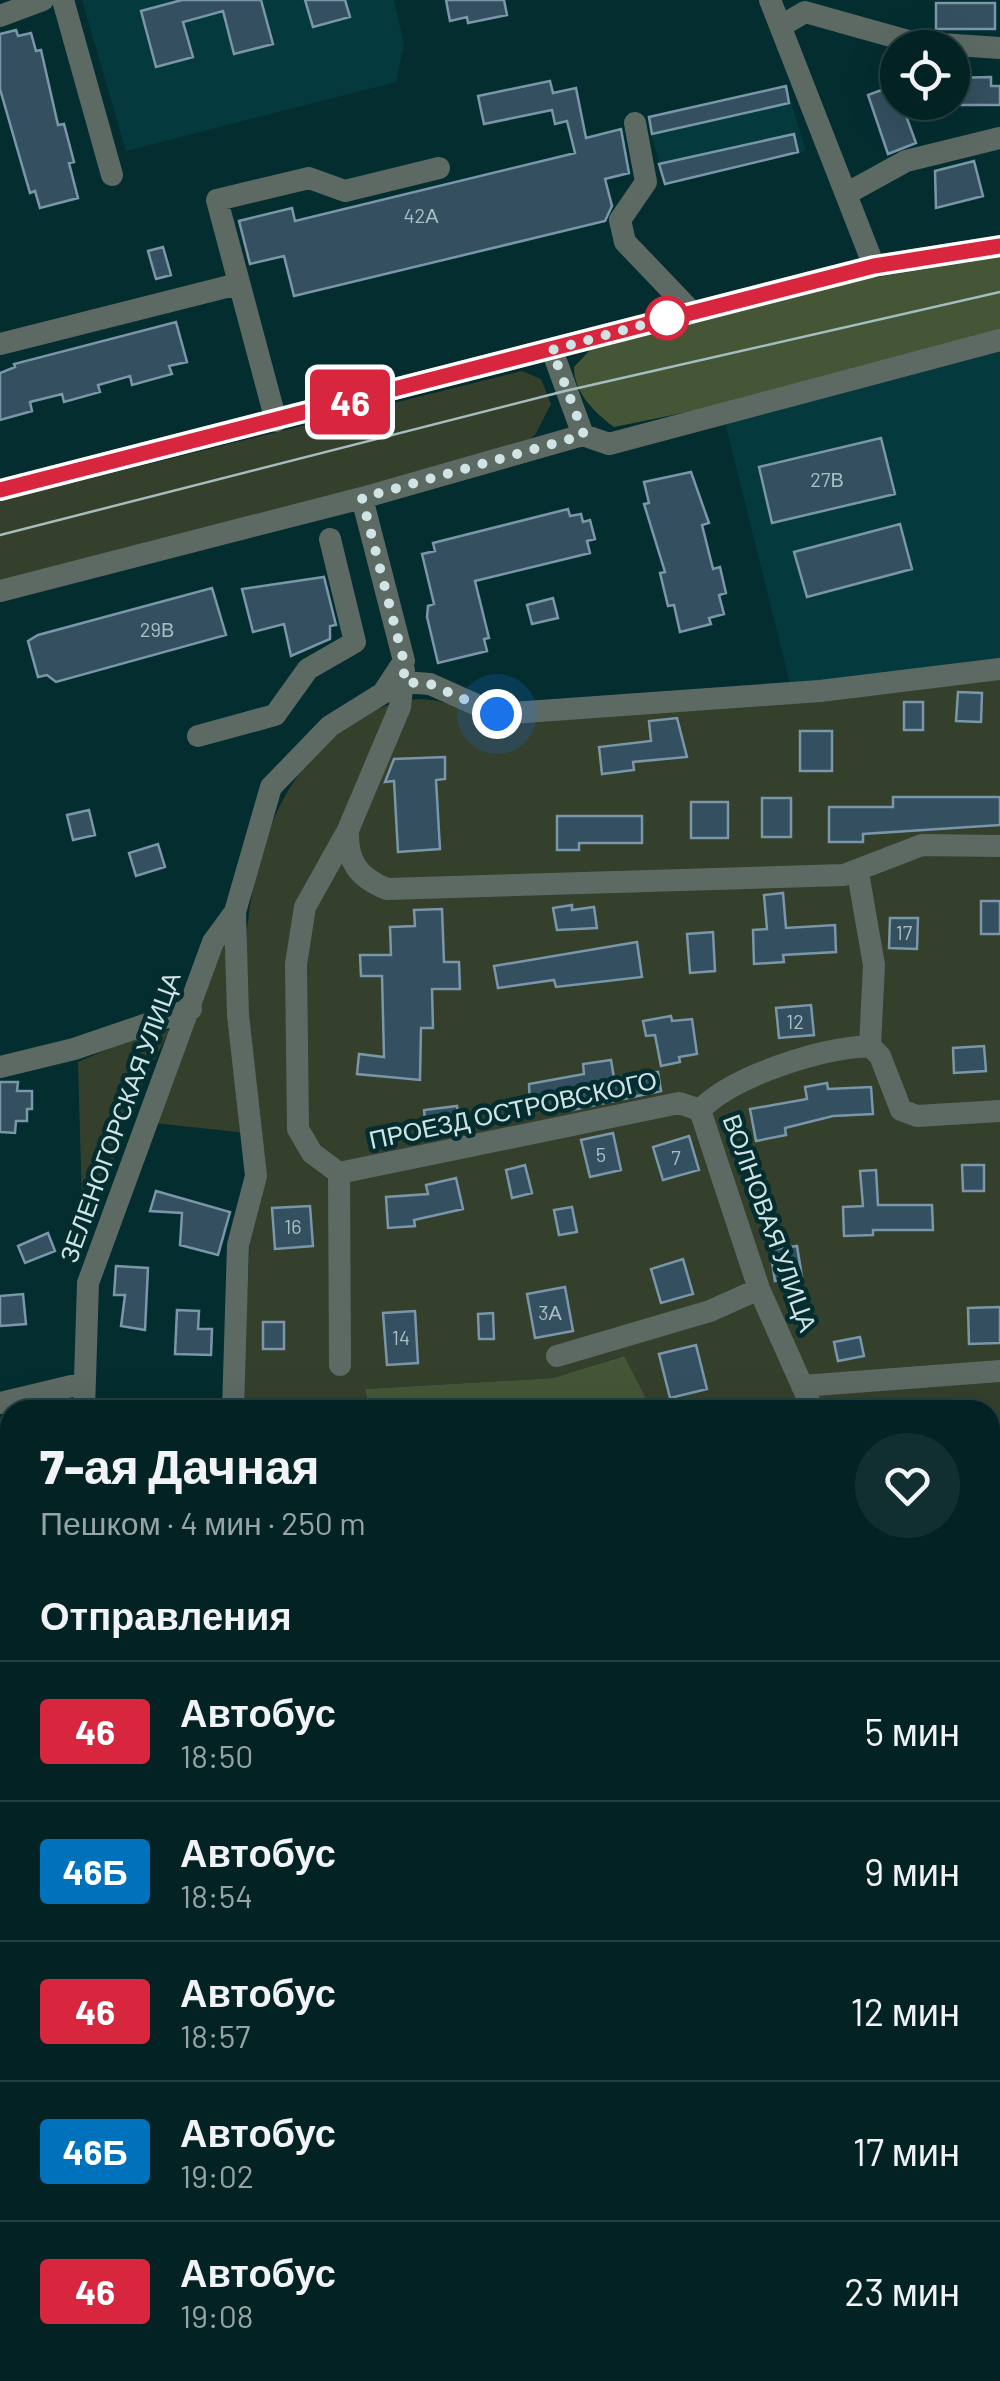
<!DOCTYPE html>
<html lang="ru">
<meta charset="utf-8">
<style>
body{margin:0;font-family:Barlow,sans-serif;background:#112f31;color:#f1f3f6;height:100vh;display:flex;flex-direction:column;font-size:38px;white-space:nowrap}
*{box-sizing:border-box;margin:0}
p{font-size:32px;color:#97a4a6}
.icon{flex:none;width:55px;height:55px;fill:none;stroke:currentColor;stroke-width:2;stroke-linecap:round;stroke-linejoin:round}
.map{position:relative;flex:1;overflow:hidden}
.side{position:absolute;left:0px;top:1400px;width:1000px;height:982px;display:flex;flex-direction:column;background:#032224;border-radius:30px 30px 0 0;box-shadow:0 10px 40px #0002,0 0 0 2px #243f41}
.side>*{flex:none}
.badge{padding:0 20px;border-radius:8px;font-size:35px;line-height:65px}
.controls{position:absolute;left:880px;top:30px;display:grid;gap:20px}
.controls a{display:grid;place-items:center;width:90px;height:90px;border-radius:50%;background:#032224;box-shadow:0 10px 40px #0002,0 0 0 2px #243f41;font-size:50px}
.you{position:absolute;width:50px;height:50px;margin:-25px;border:8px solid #fff;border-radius:50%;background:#1a73e8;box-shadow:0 0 0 15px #1a73e833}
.map>.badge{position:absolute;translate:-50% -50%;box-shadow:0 0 0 5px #fff}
h2{padding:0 40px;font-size:38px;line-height:90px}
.round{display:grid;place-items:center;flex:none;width:105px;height:105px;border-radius:52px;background:#112f31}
.headline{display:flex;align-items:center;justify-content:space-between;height:170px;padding:0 40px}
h1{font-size:48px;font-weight:800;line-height:75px}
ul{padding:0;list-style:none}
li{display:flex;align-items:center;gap:30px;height:140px;padding:0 40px;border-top:2px solid #243f41}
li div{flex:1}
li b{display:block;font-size:38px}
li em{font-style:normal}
li .badge{min-width:110px;font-weight:700;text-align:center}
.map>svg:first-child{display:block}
.built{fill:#04393d}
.green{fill:#343f2c}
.forest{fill:#455637}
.building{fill:#344f5f;stroke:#7a97a9;stroke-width:2.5}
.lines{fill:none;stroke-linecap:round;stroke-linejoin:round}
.minor{stroke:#5d6a64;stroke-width:22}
.tram{stroke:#a5bdbf;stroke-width:2.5}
.line-casing{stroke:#fff;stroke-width:22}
.line{stroke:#d7263d;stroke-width:15}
.walk{stroke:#d0e4e5;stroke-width:10;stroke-dasharray:0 18}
.stop-dot{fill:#fff;stroke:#d7263d;stroke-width:5}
.labels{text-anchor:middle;stroke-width:9;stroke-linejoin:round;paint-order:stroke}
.number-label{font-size:20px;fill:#a9bfc4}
.street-label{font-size:25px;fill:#d0e4e5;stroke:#042d30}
</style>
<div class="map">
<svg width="1000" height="2381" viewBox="0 0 1000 2381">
<rect width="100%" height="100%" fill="#042d30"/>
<path class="built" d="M 82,0 L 394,0 L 404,44 L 396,82 L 126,151 Z
M 786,86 L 806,151 L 665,184 L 647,118 Z
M 1000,352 L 1000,660 L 790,684 L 725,422 Z"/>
<path class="green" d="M 522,371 L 541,379 L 551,404 L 535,435 L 519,447 L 0,585 L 0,501 Z
M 1000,675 L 1000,2381 L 990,2372 L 990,1410 L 652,1410 L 623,1356 L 553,1378 L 366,1389 L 370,1410 L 240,1410 C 243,1345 250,1279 250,1213 C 250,1058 201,809 364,716 C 401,695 434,693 471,714 Z
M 226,943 L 246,1133 L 154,1123 L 217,952 Z
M 159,1027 L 169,1031 L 126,1117 L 106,1185 L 98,1197 L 82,1205 L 78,1062 Z"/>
<path class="forest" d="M 1000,257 L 1000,332 L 717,406 L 614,427 C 594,412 574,393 574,367 L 590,350 L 859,280 Z
M 624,1356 L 652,1410 L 370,1410 L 365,1389 L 553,1378 Z
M 1000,2270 L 1000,2381 L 673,2381 L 675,2372 L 990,2372 L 990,2277 Z
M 392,2372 L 527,2373 L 529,2381 L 389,2381 Z"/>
<path class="building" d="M 182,0 L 261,0 L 273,44 L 234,54 L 223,11 L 183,22 L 193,57 L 156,67 L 141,11 Z
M 305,0 L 345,0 L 350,17 L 313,27 Z
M 446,0 L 504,0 L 507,15 L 468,23 L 467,17 L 450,21 Z
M 936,3 L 995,3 L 995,29 L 936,29 Z
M 16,30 L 18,36 L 31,33 L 36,51 L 41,50 L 58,125 L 64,124 L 74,162 L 69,163 L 78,198 L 40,208 L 35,191 L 30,193 L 0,89 L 0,34 Z
M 991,77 L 991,86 L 1000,86 L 1000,105 L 952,105 L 952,78 Z
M 550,81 L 553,93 L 576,88 L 586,138 L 621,129 L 629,173 L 605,179 L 612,206 L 605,221 L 294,296 L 284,256 L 250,264 L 239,221 L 292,208 L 295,221 L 575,153 L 567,121 L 555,124 L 552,110 L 484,124 L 478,96 Z
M 895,85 L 898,102 L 901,102 L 916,143 L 888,154 L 868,95 Z
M 786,86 L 789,103 L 652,134 L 649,117 Z
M 794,134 L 798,152 L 665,184 L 659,164 Z
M 974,161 L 983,196 L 936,208 L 935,171 Z
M 163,247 L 171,275 L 156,279 L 148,251 Z
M 176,322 L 187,362 L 169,366 L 172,374 L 132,385 L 130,376 L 98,385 L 100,392 L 64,402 L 62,394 L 30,402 L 32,411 L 0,420 L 0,373 L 15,367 L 14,364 Z
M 881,438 L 895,494 L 772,523 L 759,467 Z
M 691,472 L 709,523 L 702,525 L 713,569 L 720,567 L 726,593 L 719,595 L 724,614 L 709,618 L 711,624 L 680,632 L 674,605 L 668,606 L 660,573 L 665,572 L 644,504 L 649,503 L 644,482 Z
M 568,509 L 570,516 L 581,514 L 583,522 L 590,520 L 595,539 L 587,541 L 590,553 L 475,581 L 489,638 L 484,639 L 487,651 L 438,663 L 427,617 L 428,606 L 434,604 L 422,554 L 435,551 L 433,543 Z
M 900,524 L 912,569 L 807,597 L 794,552 Z
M 324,577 L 336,625 L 330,626 L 330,639 L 291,656 L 284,624 L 253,632 L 242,589 Z
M 212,588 L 226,635 L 56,682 L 47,675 L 38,677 L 28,641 L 38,635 Z
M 553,598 L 558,618 L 532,624 L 527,605 Z
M 958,692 L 982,693 L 981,722 L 956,721 Z
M 904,702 L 923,702 L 923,730 L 904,730 Z
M 677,718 L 687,757 L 633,762 L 634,770 L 602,774 L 599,747 L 651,741 L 649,721 Z
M 800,731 L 832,731 L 832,771 L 800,771 Z
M 445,757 L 445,779 L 436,780 L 440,849 L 398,852 L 394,781 L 385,782 L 394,759 Z
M 893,797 L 1000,797 L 1000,825 L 863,834 L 863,842 L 829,842 L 829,807 L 893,807 Z
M 762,798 L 791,798 L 791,837 L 762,837 Z
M 691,802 L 728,802 L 728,838 L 691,838 Z
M 89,810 L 95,835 L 73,840 L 67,815 Z
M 557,816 L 642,816 L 642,843 L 579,843 L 579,850 L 557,850 Z
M 158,844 L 165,867 L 136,876 L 129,853 Z
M 783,893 L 786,928 L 835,925 L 836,952 L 783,955 L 784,962 L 754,964 L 753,930 L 767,929 L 764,895 Z
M 981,901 L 1000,901 L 1000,934 L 981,934 Z
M 572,905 L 572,910 L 594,907 L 597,928 L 557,930 L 553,908 Z
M 442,909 L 444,962 L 459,962 L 460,989 L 432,989 L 433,1028 L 421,1028 L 420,1080 L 357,1074 L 359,1054 L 384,1057 L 382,976 L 361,976 L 360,955 L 391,955 L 390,927 L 415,926 L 414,910 Z
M 890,918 L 918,918 L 917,949 L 889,948 Z
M 713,932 L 715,971 L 690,973 L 687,934 Z
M 637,942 L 642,977 L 556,987 L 554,980 L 498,988 L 494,966 Z
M 811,1005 L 814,1035 L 779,1038 L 776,1008 Z
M 671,1016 L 672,1021 L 692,1019 L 697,1054 L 679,1057 L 680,1062 L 661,1066 L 655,1035 L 646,1036 L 643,1021 Z
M 984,1046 L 986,1071 L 954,1073 L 953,1048 Z
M 611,1060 L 614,1078 L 658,1072 L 661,1091 L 572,1110 L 571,1103 L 530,1110 L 529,1084 L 584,1074 L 583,1064 Z
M 0,1082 L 18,1082 L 17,1091 L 32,1091 L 32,1109 L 27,1109 L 27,1121 L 16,1121 L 15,1133 L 0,1132 Z
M 827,1083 L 828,1089 L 871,1087 L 873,1114 L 833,1116 L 785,1128 L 786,1135 L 756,1141 L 750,1109 L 807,1099 L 805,1087 Z
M 457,1106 L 460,1127 L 426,1131 L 424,1110 Z
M 613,1133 L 621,1170 L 590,1177 L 581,1140 Z
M 689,1136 L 699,1170 L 663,1180 L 653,1147 Z
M 525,1165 L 532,1193 L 512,1198 L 506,1170 Z
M 962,1165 L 984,1165 L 984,1191 L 963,1191 Z
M 876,1170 L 878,1205 L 932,1205 L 933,1230 L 873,1230 L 873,1235 L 844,1236 L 843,1207 L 863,1206 L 860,1171 Z
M 456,1178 L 463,1209 L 414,1220 L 415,1226 L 388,1228 L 386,1197 L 428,1194 L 426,1185 Z
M 156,1191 L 230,1212 L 218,1255 L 180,1245 L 182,1213 L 150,1211 Z
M 310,1206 L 313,1246 L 275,1249 L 272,1208 Z
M 572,1207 L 577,1232 L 559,1235 L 554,1210 Z
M 48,1233 L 55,1251 L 25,1263 L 18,1246 Z
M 797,1246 L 802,1277 L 775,1281 L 770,1250 Z
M 683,1259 L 693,1294 L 661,1303 L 651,1269 Z
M 116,1266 L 148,1268 L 145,1330 L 121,1326 L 125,1295 L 114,1295 Z
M 565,1287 L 573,1331 L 535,1338 L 527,1294 Z
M 23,1294 L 26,1324 L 0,1326 L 0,1296 Z
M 1000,1307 L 1000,1343 L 969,1344 L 968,1308 Z
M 177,1310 L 199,1311 L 198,1329 L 212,1329 L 211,1355 L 175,1354 Z
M 415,1311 L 418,1363 L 387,1365 L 383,1313 Z
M 493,1313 L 494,1339 L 479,1339 L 478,1314 Z
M 263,1322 L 284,1322 L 284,1349 L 263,1349 Z
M 860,1337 L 864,1356 L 838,1361 L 834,1342 Z
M 696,1345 L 707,1389 L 670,1398 L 659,1354 Z"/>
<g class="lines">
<path class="minor" d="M 63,0 L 112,175
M 770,0 L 874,266
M 0,16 L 43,0
M 781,26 L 805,12 L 912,42 L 1000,48
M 635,123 L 646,182 L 620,220 L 625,242 L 691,311
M 846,194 L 906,161 L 1000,138
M 0,344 L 238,284
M 552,350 L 583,435
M 276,421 L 217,200 L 309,178 L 345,191 L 439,168
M 0,490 L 874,266 L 1000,246
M 0,591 L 362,498
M 404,682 L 430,684 L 497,714 L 820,691 L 1000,669
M 198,736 L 275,715 L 308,669 L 355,642 L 330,539
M 348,830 C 347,861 357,877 387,889 L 844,875 L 922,845 L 1000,846
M 858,873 L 874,965 L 870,1046
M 0,1067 L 74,1049 L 191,1009
M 700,1110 C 734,1075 822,1048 870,1046 L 880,1056 L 901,1110 L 917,1116 L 1000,1111
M 700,1110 L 759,1289 L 813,1410
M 339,1173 L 312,1153 L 298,1129 L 296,964 L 305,907 L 348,830 L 400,707 L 404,670
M 339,1173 L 679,1103 L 700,1110
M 339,1173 L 340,1365
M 557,1356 L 710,1311 L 759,1289
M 802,1386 L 1000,1371
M 0,1403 L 84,1383
M 84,1410 L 88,1283 L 213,942 L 235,912
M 233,1410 L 238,1245 L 256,1176 L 238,1015 L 235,912 L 271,787 L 330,726 L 383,693 L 404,661 L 362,498 L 583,435 L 609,444 L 1000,340
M 0,1637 L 10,1635
M 990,1807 L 1000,1830
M 0,1903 L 10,1902
M 0,2303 L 10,2286
M 532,2372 L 534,2381"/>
<path class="tram" d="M 0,535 L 565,391 L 1000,292"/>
</g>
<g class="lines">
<g class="line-casing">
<path id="line" d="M 0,490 L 874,266 L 1000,246"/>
</g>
<use href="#line" class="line"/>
<path class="walk" d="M 497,714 L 430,684 L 404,682 L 404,662 L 362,498 L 584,435 L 552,350 L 667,318"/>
</g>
<circle class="stop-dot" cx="667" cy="318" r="20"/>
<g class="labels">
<g class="number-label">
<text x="421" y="223">42А</text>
<text x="827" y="487">27В</text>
<text x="157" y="637">29В</text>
<text x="904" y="940">17</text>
<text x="795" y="1029">12</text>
<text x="601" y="1162">5</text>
<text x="676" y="1165">7</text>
<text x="293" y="1234">16</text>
<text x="550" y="1320">3А</text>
<text x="401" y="1345">14</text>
</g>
<g class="street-label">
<text transform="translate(513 1110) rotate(-12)" y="9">ПРОЕЗД ОСТРОВСКОГО</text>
<text transform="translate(120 1117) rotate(-70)" y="9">ЗЕЛЕНОГОРСКАЯ УЛИЦА</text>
<text transform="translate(770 1223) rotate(70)" y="9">ВОЛНОВАЯ УЛИЦА</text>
</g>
</g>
</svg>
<div class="controls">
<a><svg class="icon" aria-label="locate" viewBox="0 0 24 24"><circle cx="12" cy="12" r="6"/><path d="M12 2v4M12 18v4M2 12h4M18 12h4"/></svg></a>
</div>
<div class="you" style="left:497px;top:714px"></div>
<b class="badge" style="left:350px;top:402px;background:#d7263d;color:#fff">46</b>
<section class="side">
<div class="headline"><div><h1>7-ая Дачная</h1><p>Пешком · 4 мин · 250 m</p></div><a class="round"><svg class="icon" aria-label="heart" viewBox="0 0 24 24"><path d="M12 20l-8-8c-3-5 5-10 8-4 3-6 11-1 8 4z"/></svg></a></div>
<h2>Отправления</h2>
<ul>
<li><span class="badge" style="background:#d7263d;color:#fff">46</span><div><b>Автобус</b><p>18:50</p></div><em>5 мин</em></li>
<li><span class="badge" style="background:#0072bc;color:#fff">46Б</span><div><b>Автобус</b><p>18:54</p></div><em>9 мин</em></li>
<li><span class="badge" style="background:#d7263d;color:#fff">46</span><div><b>Автобус</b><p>18:57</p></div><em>12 мин</em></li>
<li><span class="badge" style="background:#0072bc;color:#fff">46Б</span><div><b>Автобус</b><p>19:02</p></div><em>17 мин</em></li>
<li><span class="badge" style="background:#d7263d;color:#fff">46</span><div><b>Автобус</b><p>19:08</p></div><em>23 мин</em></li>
</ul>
</section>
</div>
